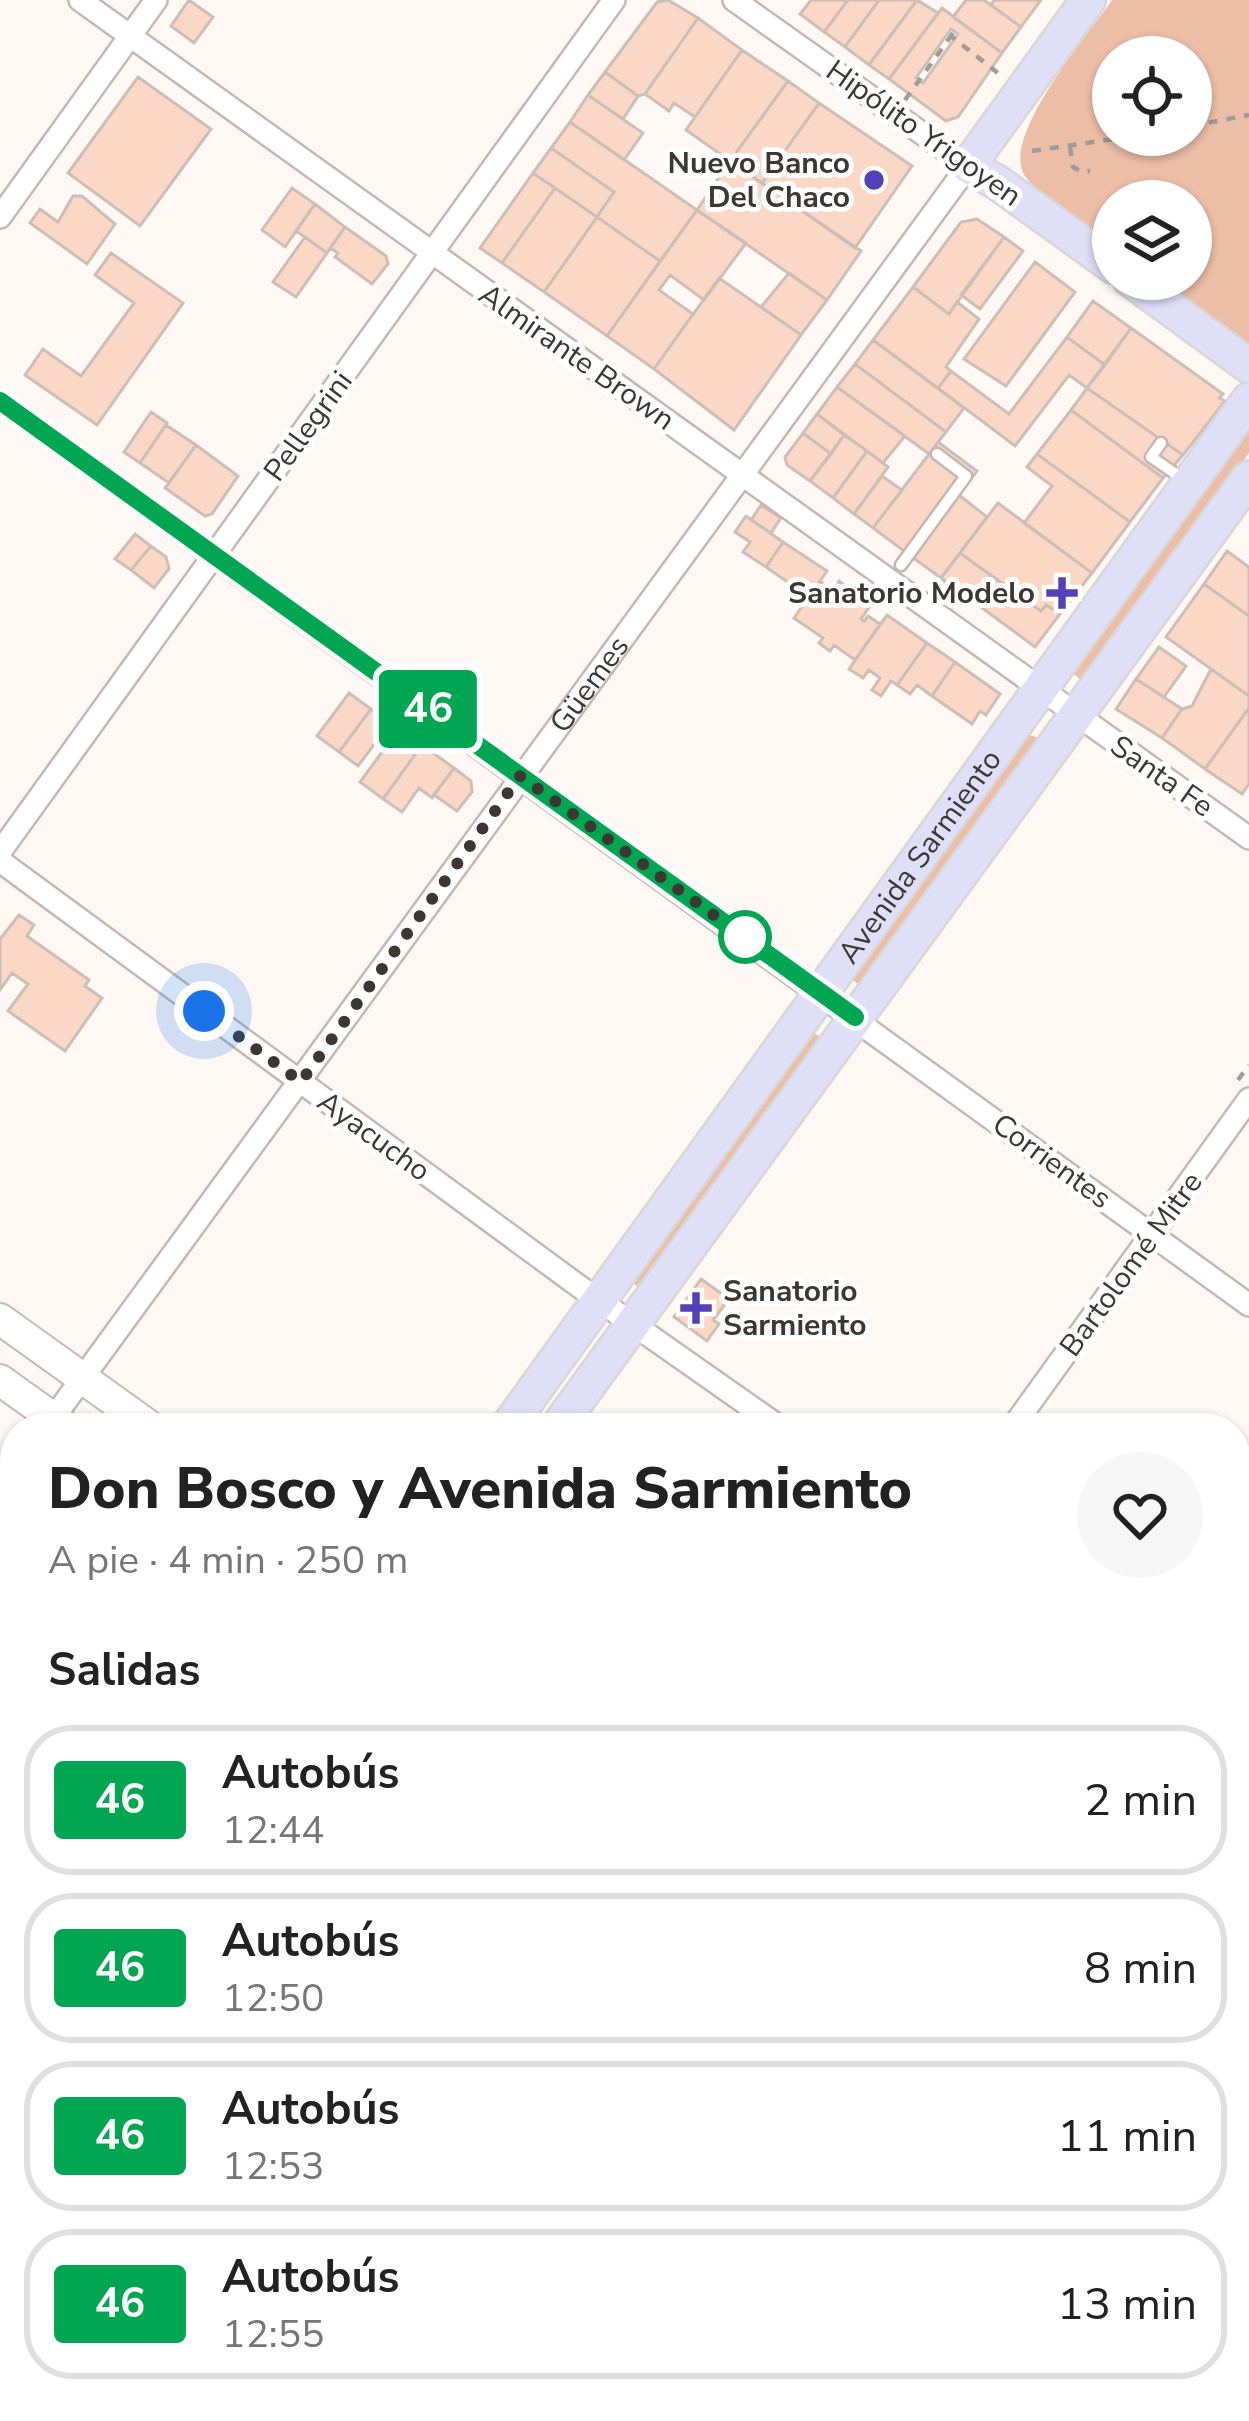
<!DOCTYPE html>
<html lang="es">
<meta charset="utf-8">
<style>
body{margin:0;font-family:"Nunito Sans",sans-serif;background:#f6f6f6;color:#222;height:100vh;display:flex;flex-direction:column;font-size:45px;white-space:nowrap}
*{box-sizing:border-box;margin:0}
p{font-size:39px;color:#767676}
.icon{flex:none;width:66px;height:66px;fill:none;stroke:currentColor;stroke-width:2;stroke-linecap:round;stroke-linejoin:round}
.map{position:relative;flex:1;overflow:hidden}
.panel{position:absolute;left:0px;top:1413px;width:1251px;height:1008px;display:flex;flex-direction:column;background:#fff;border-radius:48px 48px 0 0;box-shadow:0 3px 9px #0004}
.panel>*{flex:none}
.badge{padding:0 24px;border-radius:9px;font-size:42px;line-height:78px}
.fabs{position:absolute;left:1092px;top:36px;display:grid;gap:24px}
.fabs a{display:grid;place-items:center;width:120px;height:120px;border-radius:50%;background:#fff;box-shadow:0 3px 9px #0004;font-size:60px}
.you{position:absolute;width:60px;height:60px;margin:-30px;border:9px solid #fff;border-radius:50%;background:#1a73e8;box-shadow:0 0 0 18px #1a73e833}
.map>.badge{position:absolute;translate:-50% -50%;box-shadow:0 0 0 6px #fff}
h2{padding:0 48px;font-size:45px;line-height:108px}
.round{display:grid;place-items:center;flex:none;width:126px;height:126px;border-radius:63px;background:#f6f6f6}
.overview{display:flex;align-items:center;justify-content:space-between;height:204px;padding:0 48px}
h1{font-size:57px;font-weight:800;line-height:90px}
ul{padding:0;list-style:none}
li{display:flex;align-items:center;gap:36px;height:150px;margin:0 24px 18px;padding:0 24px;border:6px solid #e0e0e0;border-radius:48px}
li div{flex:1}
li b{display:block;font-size:45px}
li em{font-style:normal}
li .badge{min-width:132px;font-weight:700;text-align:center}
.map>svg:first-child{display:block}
.green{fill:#edbea7;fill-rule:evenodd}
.building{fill:#fbd7c5;stroke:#cdbfb8;stroke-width:3;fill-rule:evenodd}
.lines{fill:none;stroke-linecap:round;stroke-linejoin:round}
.service-casing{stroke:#c6b8b1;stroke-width:15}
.minor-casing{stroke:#c6b8b1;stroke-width:26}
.secondary-casing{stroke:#c6b8b1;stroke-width:34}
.primary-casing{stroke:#d8d7d6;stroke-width:38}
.path{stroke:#a19b98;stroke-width:4.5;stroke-dasharray:9 9;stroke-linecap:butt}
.service{stroke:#fff;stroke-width:10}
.minor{stroke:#fff;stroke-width:21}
.secondary{stroke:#fff;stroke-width:30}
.primary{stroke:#dfdff7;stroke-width:33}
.line-casing{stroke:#fff;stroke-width:27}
.line{stroke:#00a651;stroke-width:18}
.walk{stroke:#3d3734;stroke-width:12;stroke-dasharray:0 21.6}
.poi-dot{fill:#5440b8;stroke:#fff;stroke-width:4.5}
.stop-dot{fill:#fff;stroke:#00a651;stroke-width:6}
.labels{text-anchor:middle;stroke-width:10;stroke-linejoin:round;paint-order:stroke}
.street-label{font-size:30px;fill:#3d3734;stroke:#fff}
.poi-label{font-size:30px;font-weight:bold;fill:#3d3734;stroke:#fff;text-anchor:end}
</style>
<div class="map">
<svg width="1249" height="2421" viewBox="0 0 1249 2421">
<rect width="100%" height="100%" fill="#fef8f5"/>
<path class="green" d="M 1112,0 L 1249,0 L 1249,343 L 1161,279 L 1191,279 L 1191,201 L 1113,201 L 1113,244 C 1088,226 1041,200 1025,176 C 999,138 1089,34 1112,0 ZM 1191,57 L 1191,135 L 1113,135 L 1113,57 Z
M 1249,423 L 1249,453 L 1088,677 L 1081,680 L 1071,672 Z
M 1024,732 L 1040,739 L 870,983 L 858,984 L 851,979 Z
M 812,1032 L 821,1037 L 823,1045 L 640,1288 L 632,1283 Z
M 872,2406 L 995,2406 L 985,2421 L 893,2421 Z"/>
<path class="building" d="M 189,0 L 213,17 L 194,43 L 171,26 Z
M 668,0 L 698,18 L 645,94 L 638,96 L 605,72 L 657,2 Z
M 811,0 L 848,0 L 824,32 L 800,14 Z
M 848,0 L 879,0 L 845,47 L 824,32 Z
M 879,0 L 917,0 L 869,65 L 845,47 Z
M 917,0 L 938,13 L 889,79 L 869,65 Z
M 966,0 L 984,0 L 1021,27 L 1002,53 L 953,17 Z
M 994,0 L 1041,0 L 1021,27 L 991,5 Z
M 942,8 L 1002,53 L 958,117 L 946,121 L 889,79 ZM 951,29 L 958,34 L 923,83 L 916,78 Z
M 698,18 L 742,50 L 695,117 L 674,103 L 669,111 L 645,94 Z
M 742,50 L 788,81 L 730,161 L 686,130 Z
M 605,72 L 638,96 L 623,119 L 588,95 Z
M 138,77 L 211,129 L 140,226 L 68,173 Z
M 788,81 L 819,103 L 762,183 L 730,161 Z
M 588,95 L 643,133 L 624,160 L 570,122 Z
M 819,103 L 912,166 L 855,248 L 762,183 Z
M 570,122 L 697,210 L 660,261 L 597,217 L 614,192 L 551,148 Z
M 551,148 L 614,192 L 597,217 L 533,173 Z
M 730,161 L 861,251 L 827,300 L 697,210 Z
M 533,173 L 555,188 L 502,263 L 480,248 Z
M 292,188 L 315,204 L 285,247 L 262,230 Z
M 555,188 L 597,217 L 544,292 L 502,263 Z
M 73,196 L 82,196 L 115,224 L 87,264 L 30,223 L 40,209 L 58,222 Z
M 315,204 L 345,227 L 327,253 L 296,231 Z
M 697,210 L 746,243 L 704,300 L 670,275 L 659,290 L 693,314 L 654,369 L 607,336 Z
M 597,217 L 660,261 L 607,336 L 544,292 Z
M 977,219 L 1004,237 L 949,314 L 913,287 L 961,222 Z
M 345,227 L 386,256 L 388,264 L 372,284 L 335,257 L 338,253 L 330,248 Z
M 305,237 L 327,253 L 296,297 L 273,282 Z
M 1004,237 L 1023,251 L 980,309 L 961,295 Z
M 111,253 L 183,303 L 97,425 L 25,375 L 43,349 L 81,376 L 134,303 L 95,275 Z
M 1035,262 L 1075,292 L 1006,386 L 964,359 Z
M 789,273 L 827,300 L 801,335 L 761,307 Z
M 719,278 L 801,335 L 734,430 L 654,369 Z
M 913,287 L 949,314 L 957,302 L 979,319 L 946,367 L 951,371 L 938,388 L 873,340 Z
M 1093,301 L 1131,328 L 1105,365 L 1067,337 Z
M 1131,328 L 1223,394 L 1219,398 L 1225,401 L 1183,455 L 1087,388 Z
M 1067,337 L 1105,365 L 1087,388 L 1069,375 L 1015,446 L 938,388 L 951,371 L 1009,414 Z
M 873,340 L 964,408 L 946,432 L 855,364 Z
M 855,364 L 946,432 L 929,454 L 837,387 Z
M 837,387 L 905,436 L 883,463 L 817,414 Z
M 1087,388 L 1183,455 L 1163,478 L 1071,410 Z
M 1071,410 L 1163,478 L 1130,522 L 1037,454 Z
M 151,412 L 167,423 L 140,463 L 124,452 Z
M 817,414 L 844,435 L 831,454 L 803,433 Z
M 166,425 L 196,445 L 169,483 L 140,463 Z
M 803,433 L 831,454 L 810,481 L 787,465 L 785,457 Z
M 844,435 L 867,451 L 833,498 L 810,481 Z
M 938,442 L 977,471 L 912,557 L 873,528 Z
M 196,445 L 238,476 L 212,514 L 205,516 L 165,488 Z
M 867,451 L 888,467 L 854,514 L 833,498 Z
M 1037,454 L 1130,522 L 1092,573 L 1024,523 L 1052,486 L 1027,467 Z
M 882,476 L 902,490 L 873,528 L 854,514 Z
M 959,495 L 987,517 L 941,578 L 912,557 Z
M 998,503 L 1092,573 L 1060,614 L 1046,605 L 1041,611 L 960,553 Z
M 761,505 L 781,518 L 771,533 L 751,520 Z
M 746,516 L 783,542 L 766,567 L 743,552 L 750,542 L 735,532 Z
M 135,534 L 151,546 L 131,570 L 115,559 Z
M 783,542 L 827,571 L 809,597 L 766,567 Z
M 151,546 L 166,557 L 169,569 L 154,588 L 131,570 Z
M 1227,551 L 1249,567 L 1249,616 L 1204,584 Z
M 960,553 L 993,577 L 974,602 L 941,578 Z
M 993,577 L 1041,611 L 1046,605 L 1060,614 L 1035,647 L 974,602 Z
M 941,578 L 962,594 L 952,607 L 931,591 Z
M 820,581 L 833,591 L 839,581 L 872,603 L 861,619 L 864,621 L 868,616 L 880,624 L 855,660 L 834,645 L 830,651 L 819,643 L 823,638 L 794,618 Z
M 1204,584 L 1249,616 L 1249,696 L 1166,637 Z
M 887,615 L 927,643 L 897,685 L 891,681 L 881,696 L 872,690 L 880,678 L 869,670 L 863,678 L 849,669 Z
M 927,643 L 955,662 L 932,696 L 917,685 L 910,694 L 897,685 Z
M 1159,647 L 1186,666 L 1164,697 L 1136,679 Z
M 955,662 L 1000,694 L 986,715 L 980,711 L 972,724 L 932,696 Z
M 1211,669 L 1249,696 L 1249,708 L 1205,769 L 1162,738 L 1182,709 L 1192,706 Z
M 1136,679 L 1182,709 L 1162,738 L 1116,709 Z
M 349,693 L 371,709 L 339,752 L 317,736 Z
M 1249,708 L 1249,784 L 1242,794 L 1205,769 Z
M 371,709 L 399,729 L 385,748 L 376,742 L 358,766 L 339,752 Z
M 399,729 L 422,745 L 383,799 L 360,782 Z
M 422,745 L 454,768 L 432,798 L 419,788 L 402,812 L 383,799 Z
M 454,768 L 471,781 L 472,792 L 457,811 L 434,795 Z
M 19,915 L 34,925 L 27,936 L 89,980 L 85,986 L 102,998 L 65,1051 L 8,1011 L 28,984 L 12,973 L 0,990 L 0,939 Z
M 701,1279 L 729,1299 L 713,1320 L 719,1324 L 707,1341 L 674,1317 Z
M 1236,2307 L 1249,2316 L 1249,2330 L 1236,2349 Z
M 1126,2406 L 1196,2406 L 1185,2421 L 1148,2421 Z"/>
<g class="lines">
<g class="service-casing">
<path id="service" d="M 1161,443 L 1151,457 L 1186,481
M 901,565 L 966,476 L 937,454"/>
</g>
<g class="minor-casing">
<g id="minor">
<path d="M 80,0 L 1249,838"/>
<path d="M 0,217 L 156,0"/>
<path d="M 0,401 L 1249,1305"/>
<path d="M 0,852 L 614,0"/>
<path d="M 0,861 L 580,1287 L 781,1428"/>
<path id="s1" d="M 46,1428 L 968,166 L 734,0"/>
<path d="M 1012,1428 L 1249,1099"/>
<path d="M 0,1490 L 15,1469"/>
<path d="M 1236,1763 L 1249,1744"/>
<path d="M 0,1832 L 15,1842"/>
<path d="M 0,2293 L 15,2304"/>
<path d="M 157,2406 L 178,2421"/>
<path d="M 798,2406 L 818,2421"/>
<path d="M 298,2421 L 309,2406"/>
<path d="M 760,2421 L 771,2406"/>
<path d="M 1225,2421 L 1249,2389"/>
</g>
</g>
<g class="secondary-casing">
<path id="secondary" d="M 0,1319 L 152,1428
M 0,1380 L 67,1428
M 1236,2214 L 1249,2224
M 1236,2263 L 1249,2273"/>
</g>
<g class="primary-casing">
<g id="primary">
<path d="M 1088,0 L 968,166 L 998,183 L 1113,266"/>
<path d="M 1130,279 L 1249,366"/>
<path id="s2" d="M 507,1428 L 1249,400"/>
<path d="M 557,1428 L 1249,478"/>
<path d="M 0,2130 L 15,2110"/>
<path d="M 0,2199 L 15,2178"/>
</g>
</g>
<path class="path" d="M 953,33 L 951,36 L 1003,77
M 905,100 L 951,36
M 1191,126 L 1249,115
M 1070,147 L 1073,167 L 1082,172 L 1090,171
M 1032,151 L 1141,135
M 1238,1080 L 1249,1065"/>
<use href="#service" class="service"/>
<use href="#minor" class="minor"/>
<use href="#secondary" class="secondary"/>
<use href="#primary" class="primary"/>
</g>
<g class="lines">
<g class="line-casing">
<path id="line" d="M 0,401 L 855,1017"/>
</g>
<use href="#line" class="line"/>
<path class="walk" d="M 204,1011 L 301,1082 L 520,776 L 750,941 L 745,937"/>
</g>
<g class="poi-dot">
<circle cx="874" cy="180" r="12"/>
<path d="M1056 575h12v12h12v12h-12v12h-12v-12h-12v-12h12z"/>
<path d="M690 1290h12v12h12v12h-12v12h-12v-12h-12v-12h12z"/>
</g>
<circle class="stop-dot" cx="745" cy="937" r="24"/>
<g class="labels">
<g class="street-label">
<text transform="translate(924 133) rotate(35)" y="10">Hipólito Yrigoyen</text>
<text transform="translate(577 357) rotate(35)" y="10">Almirante Brown</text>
<text transform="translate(308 426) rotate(-54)" y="10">Pellegrini</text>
<text dy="10" stroke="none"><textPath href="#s1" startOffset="921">Güemes</textPath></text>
<text transform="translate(1162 776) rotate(35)" y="10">Santa Fe</text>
<text dy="10" stroke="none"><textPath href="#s2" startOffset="705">Avenida Sarmiento</textPath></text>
<text transform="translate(374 1136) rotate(36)" y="10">Ayacucho</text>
<text transform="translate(1052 1161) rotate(36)" y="10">Corrientes</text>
<text transform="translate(1131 1264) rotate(-54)" y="10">Bartolomé Mitre</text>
</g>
<g class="poi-label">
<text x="850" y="173">Nuevo Banco<tspan x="850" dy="34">Del Chaco</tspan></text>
<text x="1035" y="603">Sanatorio Modelo</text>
<text x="723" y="1301" text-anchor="start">Sanatorio<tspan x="723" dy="34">Sarmiento</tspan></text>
</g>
</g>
</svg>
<div class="fabs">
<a><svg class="icon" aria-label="locate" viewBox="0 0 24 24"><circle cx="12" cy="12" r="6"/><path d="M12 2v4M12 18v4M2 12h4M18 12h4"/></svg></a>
<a><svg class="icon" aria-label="layers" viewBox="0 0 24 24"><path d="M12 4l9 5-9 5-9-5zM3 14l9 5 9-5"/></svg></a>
</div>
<div class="you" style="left:204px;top:1011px"></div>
<b class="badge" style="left:428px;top:709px;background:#00a651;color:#fff">46</b>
<section class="panel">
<div class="overview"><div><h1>Don Bosco y Avenida Sarmiento</h1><p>A pie · 4 min · 250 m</p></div><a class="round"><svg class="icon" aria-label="heart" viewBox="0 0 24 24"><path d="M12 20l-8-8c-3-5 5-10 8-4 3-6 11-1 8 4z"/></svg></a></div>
<h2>Salidas</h2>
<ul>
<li><span class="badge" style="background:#00a651;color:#fff">46</span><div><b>Autobús</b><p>12:44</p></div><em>2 min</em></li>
<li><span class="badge" style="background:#00a651;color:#fff">46</span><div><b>Autobús</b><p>12:50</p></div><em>8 min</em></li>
<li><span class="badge" style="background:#00a651;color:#fff">46</span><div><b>Autobús</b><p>12:53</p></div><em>11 min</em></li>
<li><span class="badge" style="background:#00a651;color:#fff">46</span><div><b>Autobús</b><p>12:55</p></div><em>13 min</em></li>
</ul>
</section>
</div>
